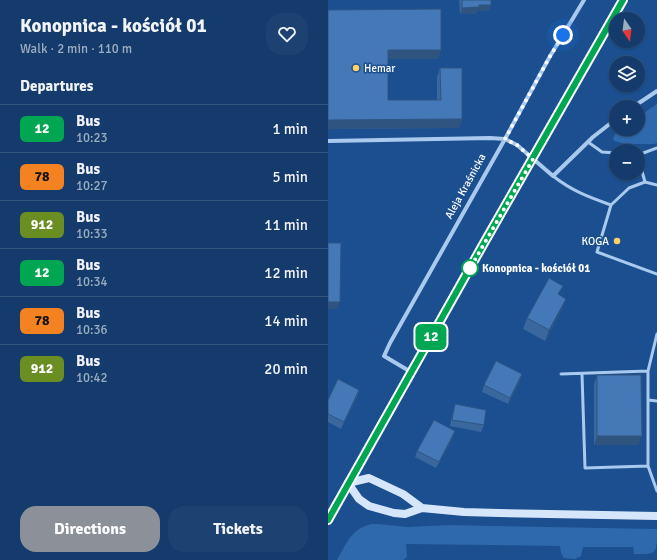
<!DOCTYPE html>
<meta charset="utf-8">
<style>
body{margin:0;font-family:Signika,sans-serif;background:#1d4271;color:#f1f3f6;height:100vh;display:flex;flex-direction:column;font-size:15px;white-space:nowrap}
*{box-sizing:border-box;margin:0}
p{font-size:13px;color:#9dadc1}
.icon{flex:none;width:22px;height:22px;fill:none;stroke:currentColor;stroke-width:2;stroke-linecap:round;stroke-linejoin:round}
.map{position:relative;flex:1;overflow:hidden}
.drawer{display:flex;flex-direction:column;background:#143b6b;width:328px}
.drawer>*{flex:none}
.badge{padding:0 8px;border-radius:6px;font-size:14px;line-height:26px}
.needle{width:26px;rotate:166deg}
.buttons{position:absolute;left:281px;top:12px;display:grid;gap:8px}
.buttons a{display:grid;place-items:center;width:36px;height:36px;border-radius:50%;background:#143b6b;box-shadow:0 1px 3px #0004,0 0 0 1px #33557e;font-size:20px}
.you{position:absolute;width:20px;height:20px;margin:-10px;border:3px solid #fff;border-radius:50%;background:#1a73e8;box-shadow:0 0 0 6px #1a73e833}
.map>.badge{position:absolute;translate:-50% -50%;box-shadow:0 0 0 2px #fff}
h2{padding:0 20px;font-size:15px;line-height:36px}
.round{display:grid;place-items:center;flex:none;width:42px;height:42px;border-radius:16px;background:#1d4271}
.head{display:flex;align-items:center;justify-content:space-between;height:68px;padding:0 20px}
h1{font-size:19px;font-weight:700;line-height:30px}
.primary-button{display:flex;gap:8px;margin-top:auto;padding:8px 20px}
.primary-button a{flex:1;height:46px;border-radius:16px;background:#8c9099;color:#fff;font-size:16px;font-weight:700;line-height:46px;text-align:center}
.primary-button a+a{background:#1d4271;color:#f1f3f6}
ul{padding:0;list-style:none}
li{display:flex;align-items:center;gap:12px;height:48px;padding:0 20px;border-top:1px solid #33557e}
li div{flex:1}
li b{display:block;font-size:15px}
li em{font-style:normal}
li .badge{min-width:44px;font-weight:700;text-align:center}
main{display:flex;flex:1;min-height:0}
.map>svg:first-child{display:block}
.green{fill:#2e69ad}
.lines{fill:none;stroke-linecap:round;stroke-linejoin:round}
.lane{stroke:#a9c9ee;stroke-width:3}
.street{stroke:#a9c9ee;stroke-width:4}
.secondary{stroke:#d6e6fa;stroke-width:8}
.primary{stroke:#f0f6ff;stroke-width:10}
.wall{fill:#3a679d}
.shaded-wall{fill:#305480}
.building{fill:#4478b7;stroke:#305480}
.line-casing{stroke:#fff;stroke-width:9}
.line{stroke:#00a651;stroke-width:6}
.walk{stroke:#fff;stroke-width:4;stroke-dasharray:0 7.2}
.poi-dot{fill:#ffd166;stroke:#1b4f8f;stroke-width:1.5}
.stop-dot{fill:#fff;stroke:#00a651;stroke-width:2}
.labels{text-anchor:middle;stroke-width:3;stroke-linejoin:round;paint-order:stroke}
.poi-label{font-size:11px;fill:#fff;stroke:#1b4f8f;text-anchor:start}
.street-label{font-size:11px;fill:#fff;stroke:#1b4f8f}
.stop-label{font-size:11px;font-weight:bold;fill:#fff;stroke:#1b4f8f;text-anchor:start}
</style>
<main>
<section class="drawer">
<div class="head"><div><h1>Konopnica - kościół 01</h1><p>Walk · 2 min · 110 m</p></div><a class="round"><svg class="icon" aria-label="heart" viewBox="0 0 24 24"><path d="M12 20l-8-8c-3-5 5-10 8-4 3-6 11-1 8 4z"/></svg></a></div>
<h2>Departures</h2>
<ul>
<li><span class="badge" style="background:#00a651;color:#fff">12</span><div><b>Bus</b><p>10:23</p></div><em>1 min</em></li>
<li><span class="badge" style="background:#f58220;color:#111">78</span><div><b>Bus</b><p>10:27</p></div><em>5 min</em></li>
<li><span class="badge" style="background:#6b8e23;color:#fff">912</span><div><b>Bus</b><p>10:33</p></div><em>11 min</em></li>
<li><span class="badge" style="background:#00a651;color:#fff">12</span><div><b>Bus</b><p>10:34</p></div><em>12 min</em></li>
<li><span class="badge" style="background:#f58220;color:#111">78</span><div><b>Bus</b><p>10:36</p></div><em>14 min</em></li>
<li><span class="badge" style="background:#6b8e23;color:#fff">912</span><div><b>Bus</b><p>10:42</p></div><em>20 min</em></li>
</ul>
<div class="primary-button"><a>Directions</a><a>Tickets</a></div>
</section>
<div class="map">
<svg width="329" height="560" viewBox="0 0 329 560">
<rect width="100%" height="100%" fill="#1b4f8f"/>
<path class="green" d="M 329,104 L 329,143 L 326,144 L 298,144 L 286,141 L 285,138 L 289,131 L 292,129 L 310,129 L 310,117 Z
M 43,524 L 50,524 L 80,527 L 122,525 L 164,526 L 328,529 L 329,530 C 329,555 329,554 306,554 L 305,547 L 255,547 L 253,556 L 247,559 L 236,558 L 233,553 L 232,546 L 78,544 L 79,557 L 75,560 L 9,560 C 19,543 22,530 43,524 Z"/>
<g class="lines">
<path class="lane" d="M 260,142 L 274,152 L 288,153
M 310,155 L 329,148
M 310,157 L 317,182
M 225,176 C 244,191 261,197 283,205
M 329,185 L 317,182 L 301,188 L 283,205 L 269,252 L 329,274
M 329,334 L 320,371 L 320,466 L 329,491
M 233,374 L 320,371
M 254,374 L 257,468 L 320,466
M 320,400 L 329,401"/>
<path class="street" d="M 305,107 L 329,91
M 0,141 L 162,138 L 177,139 L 189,145 L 225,176 L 265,137 L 288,119
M 83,372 L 56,356 L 62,343 L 177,139 L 221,58 L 256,0"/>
<path class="secondary" d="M 94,508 L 75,494 L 41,478 L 20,483 L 31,499 L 41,506 L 66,513 L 77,514 L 94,508 L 136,512 L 171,513 L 329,516"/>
<path class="primary" d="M 0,520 L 156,243 L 295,0"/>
</g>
<path class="wall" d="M 131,0 L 163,0 L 161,11 L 149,11 L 149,14 L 132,14 Z
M 0,10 L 110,59 L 60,59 L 60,100 L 109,100 L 109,77 L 112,68 L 134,119 L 131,128 L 0,129 Z
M 231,295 L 234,309 L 217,341 L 195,329 L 199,318 Z
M 269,375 L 310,445 L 266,445 L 266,384 Z
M 192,381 L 180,404 L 154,392 L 156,385 Z
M 31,390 L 29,397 L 13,429 L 0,422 L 0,400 Z
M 127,404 L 156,425 L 153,432 L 122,426 L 125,411 Z
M 125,438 L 108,468 L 87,457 L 89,451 Z"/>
<path class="shaded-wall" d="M 151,5 L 163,5 L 161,11 L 149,11 L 149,14 L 132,14 L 134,8 Z
M 60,50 L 113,50 L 110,59 L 56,59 Z
M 134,119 L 131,128 L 0,129 L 0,120 Z
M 238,299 L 234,309 L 217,341 L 221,330 Z
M 0,302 L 12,302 L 9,309 L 0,309 Z
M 194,374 L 192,381 L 180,404 L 182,398 Z
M 31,390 L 29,397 L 13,429 L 16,422 Z
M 127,431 L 125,438 L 108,468 L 111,462 Z
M 269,436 L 314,436 L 310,445 L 266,445 Z"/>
<path class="building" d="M 134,0 L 163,0 L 163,5 L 151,5 L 151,7 L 134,8 Z
M 113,9 L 113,50 L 60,50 L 60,100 L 113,100 L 112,68 L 134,68 L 134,119 L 0,120 L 0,10 Z
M 0,243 L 13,243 L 12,302 L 0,302 Z
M 221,278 L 235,286 L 230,294 L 238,299 L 221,330 L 199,318 Z
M 168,361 L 194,374 L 182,398 L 156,385 Z
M 269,375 L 313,375 L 314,436 L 269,436 Z
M 10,379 L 31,390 L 16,422 L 0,414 L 0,400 Z
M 127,404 L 158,410 L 156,425 L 124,420 Z
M 106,420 L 127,431 L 111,462 L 89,451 Z"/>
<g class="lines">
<g class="line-casing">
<path id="line" d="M 0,520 L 156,243 L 295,0"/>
</g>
<use href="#line" class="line"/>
<path class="walk" d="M 142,268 L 141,270 L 205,159 L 189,145 L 177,139 L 221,58 L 235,35"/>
</g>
<g class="poi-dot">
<circle cx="28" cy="68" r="4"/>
<circle cx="289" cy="241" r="4"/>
</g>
<circle class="stop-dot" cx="142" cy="268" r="8"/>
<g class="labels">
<g class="poi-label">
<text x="36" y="72">Hemar</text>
<text x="281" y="245" text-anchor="end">KOGA</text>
</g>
<g class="street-label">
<text transform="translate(137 186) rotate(-61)" y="4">Aleja Kraśnicka</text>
</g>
<g class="stop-label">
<text x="154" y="272">Konopnica - kościół 01</text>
</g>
</g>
</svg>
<div class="buttons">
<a><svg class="needle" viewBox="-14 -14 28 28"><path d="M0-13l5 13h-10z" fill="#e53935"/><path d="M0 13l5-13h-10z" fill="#9dadc1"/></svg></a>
<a><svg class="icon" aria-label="layers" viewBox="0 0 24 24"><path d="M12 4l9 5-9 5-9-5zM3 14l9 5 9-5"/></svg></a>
<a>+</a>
<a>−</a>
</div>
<div class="you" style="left:235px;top:35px"></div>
<b class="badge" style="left:103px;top:337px;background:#00a651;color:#fff">12</b>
</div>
</main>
